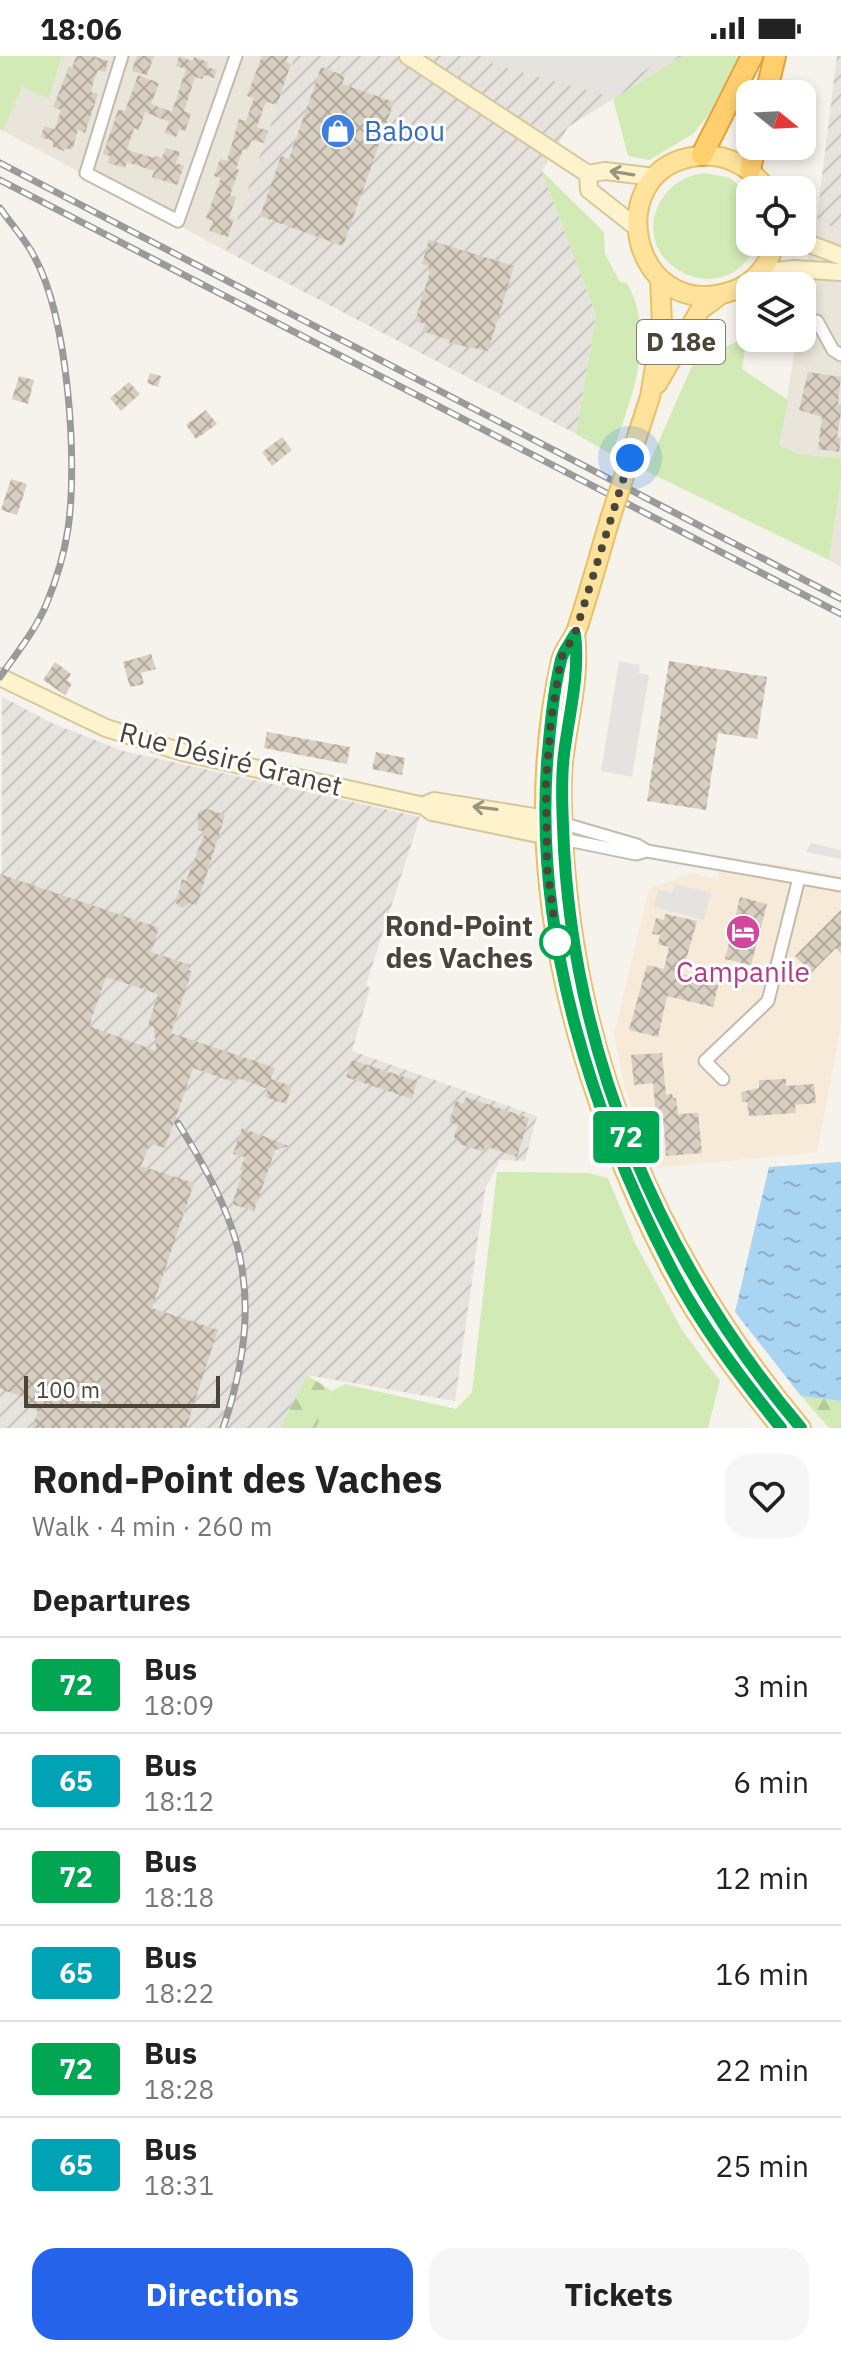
<!DOCTYPE html>
<meta charset="utf-8">
<style>
body{margin:0;font-family:"IBM Plex Sans",sans-serif;background:#f6f6f6;color:#222;height:100vh;display:flex;flex-direction:column;font-size:30px;white-space:nowrap}
*{box-sizing:border-box;margin:0}
p{font-size:26px;color:#767676}
.icon{flex:none;width:44px;height:44px;fill:none;stroke:currentColor;stroke-width:2;stroke-linecap:round;stroke-linejoin:round}
.map{position:relative;height:1372px;overflow:hidden}
.panel{display:flex;flex-direction:column;background:#fff;flex:1}
.panel>*{flex:none}
.badge{padding:0 16px;border-radius:6px;font-size:28px;line-height:52px}
.needle{width:52px;rotate:108deg}
.fabs{position:absolute;left:736px;top:24px;display:grid;gap:16px}
.fabs a{display:grid;place-items:center;width:80px;height:80px;border-radius:16px;background:#fff;box-shadow:0 4px 12px #0003;font-size:40px}
.scale{position:absolute;left:24px;bottom:20px;width:196px;box-sizing:border-box;padding-left:8px;border:4px solid #4b4439;border-top:0;font-size:22px;line-height:28px;white-space:nowrap;color:#4b4439;-webkit-text-stroke:6px #fff;paint-order:stroke}
.you{position:absolute;width:40px;height:40px;margin:-20px;border:6px solid #fff;border-radius:50%;background:#1a73e8;box-shadow:0 0 0 12px #1a73e833}
.map>.badge{position:absolute;translate:-50% -50%;box-shadow:0 0 0 4px #fff}
h2{padding:0 32px;font-size:30px;line-height:72px}
.round{display:grid;place-items:center;flex:none;width:84px;height:84px;border-radius:24px;background:#f6f6f6}
.summary{display:flex;align-items:center;justify-content:space-between;height:136px;padding:0 32px}
h1{font-size:38px;font-weight:700;line-height:60px}
.primary-button{display:flex;gap:16px;margin-top:auto;padding:16px 32px}
.primary-button a{flex:1;height:92px;border-radius:24px;background:#2563eb;color:#fff;font-size:32px;font-weight:700;line-height:92px;text-align:center}
.primary-button a+a{background:#f6f6f6;color:#222}
ul{padding:0;list-style:none}
li{display:flex;align-items:center;gap:24px;height:96px;padding:0 32px;border-top:2px solid #e0e0e0}
li div{flex:1}
li b{display:block;font-size:30px}
li em{font-style:normal}
li .badge{min-width:88px;font-weight:700;text-align:center}
.status{display:flex;justify-content:space-between;align-items:center;height:56px;padding:0 40px;background:#fff;direction:ltr}
.status svg{height:22px;fill:currentColor}
.map>svg:first-child{display:block}
.residential{fill:#eae5da}
.commercial{fill:#f7ead8}
.industrial{fill:url(#industrial-furrows)}
.green{fill:#d2eab5}
.forest{fill:url(#forest-firs)}
.parking{fill:#e5e3e0}
.water{fill:url(#water-ripples)}
.building{fill:url(#building-cross-hatch);fill-rule:evenodd}
.lines{fill:none;stroke-linecap:round;stroke-linejoin:round}
.street-casing{stroke:#c2bbae;stroke-width:15}
.secondary-casing{stroke:#d6c79b;stroke-width:20}
.primary-casing{stroke:#e6c16a;stroke-width:22}
.highway-casing{stroke:#e0a43c;stroke-width:24}
.street{stroke:#fff;stroke-width:11}
.secondary{stroke:#fff3cd;stroke-width:16}
.primary{stroke:#ffe39c;stroke-width:18}
.highway{stroke:#ffcf6e;stroke-width:20}
.rail-casing{stroke:#9a9a9a;stroke-width:7}
.rail{stroke:#fff;stroke-width:4;stroke-dasharray:12;stroke-linecap:butt}
.primary-bridge-casing{stroke:#e6c16a;stroke-width:22;stroke-linecap:butt}
.primary-bridge{stroke:#ffe39c;stroke-width:18}
.oneway{stroke:#9c937c}
.line-casing{stroke:#fff;stroke-width:18}
.line{stroke:#00a651;stroke-width:12}
.walk{stroke:#4b4439;stroke-width:8;stroke-dasharray:0 14.4}
.stop-dot{fill:#fff;stroke:#00a651;stroke-width:4}
.labels{text-anchor:middle;stroke-width:6;stroke-linejoin:round;paint-order:stroke}
.shield{fill:#fff;stroke:#817c74;stroke-width:2}
.shield-label{font-size:26px;font-weight:bold;fill:#4b4439}
.shop-label{font-size:28px;fill:#366cbe;stroke:#fff;text-anchor:start}
.street-label{font-size:28px;fill:#4b4439;stroke:#fff}
.stop-label{font-size:28px;font-weight:bold;fill:#4b4439;stroke:#fff;text-anchor:end}
.hotel-label{font-size:28px;fill:#b23c85;stroke:#fff}
</style>
<div class="status"><b>18:06</b><svg viewBox="0 0 49 12"><path d="M0 12V9h3v3zM5 12V6h3v6zM10 12V3h3v9zM15 12V0h3v12zM26 1h20v11H26zM47 4h2v5h-2z"/></svg></div>
<div class="map">
<svg width="841" height="1372" viewBox="0 0 841 1372">
<defs>
<pattern id="industrial-furrows" width="10" height="10" patternUnits="userSpaceOnUse" patternTransform="scale(2)"><rect width="10" height="10" fill="#e6e2dd"/><path d="M-1 1l2-2M0 10L10 0M9 11l2-2" fill="none" stroke="#c7c3be"/></pattern>
<pattern id="forest-firs" width="22" height="20" patternUnits="userSpaceOnUse" patternTransform="scale(2)"><rect width="22" height="20" fill="#d2eab5"/><path d="M5 1l3.5 6h-7zM16 11l3.5 6h-7z" fill="#b6ca9c"/></pattern>
<pattern id="water-ripples" width="26" height="14" patternUnits="userSpaceOnUse" patternTransform="scale(2)"><rect width="26" height="14" fill="#a9d4f2"/><path d="M2 4q2-2 4 0t4 0M15 11q2-2 4 0t4 0" fill="none" stroke="#8caec5"/></pattern>
<pattern id="building-cross-hatch" width="8" height="8" patternUnits="userSpaceOnUse" patternTransform="scale(2)"><rect width="8" height="8" fill="#d8cfc1"/><path d="M0 0l8 8M0 8l8-8" fill="none" stroke="#b1aa9e"/></pattern>
</defs>
<rect width="100%" height="100%" fill="#f6f3ec"/>
<path class="residential" d="M 62,0 L 295,0 L 226,195 L 3,75 L 22,31 L 49,43 Z
M 837,0 L 841,0 L 841,402 L 798,398 L 779,389 L 797,282 L 802,282 L 803,222 L 817,162 Z
M 841,425 L 841,511 L 829,504 Z"/>
<path class="commercial" d="M 724,800 L 841,819 L 841,970 L 817,1096 L 656,1112 L 625,1033 L 614,978 L 649,833 L 692,817 L 717,823 Z"/>
<path class="industrial" d="M 295,0 L 682,0 L 568,71 L 542,115 L 596,259 L 576,378 L 226,195 Z
M 837,0 L 841,0 L 841,176 L 817,162 Z
M 2,641 L 54,668 L 123,695 L 420,761 L 366,929 L 370,932 L 352,995 L 537,1060 L 525,1105 L 500,1104 L 485,1133 L 455,1345 L 307,1319 L 280,1372 L 0,1372 Z"/>
<path class="green" d="M 0,0 L 62,0 L 49,43 L 22,31 L 3,75 L 0,73 Z
M 682,0 L 739,0 L 708,59 L 693,78 L 649,104 L 628,100 L 613,43 Z
M 542,115 L 604,176 L 605,198 L 620,226 L 627,227 C 658,283 630,343 612,399 L 576,378 L 596,259 Z
M 706,117 L 730,122 L 750,139 L 750,186 L 757,186 C 729,260 626,210 660,146 C 670,128 686,119 706,117 Z
M 747,281 L 742,313 L 788,344 L 779,389 L 798,398 L 841,402 L 841,425 L 829,504 L 646,415 L 694,305 Z
M 497,1116 L 588,1117 L 608,1122 L 635,1187 L 682,1274 L 720,1325 L 708,1372 L 316,1372 L 332,1335 L 345,1328 L 456,1353 L 472,1336 Z"/>
<path class="forest" d="M 307,1319 L 332,1335 L 316,1372 L 280,1372 Z
M 801,1340 L 841,1345 L 841,1372 L 829,1372 Z"/>
<path class="parking" d="M 494,0 L 666,0 L 608,40 L 492,8 Z
M 619,605 L 640,609 L 639,617 L 649,619 L 632,721 L 601,715 Z
M 811,787 L 841,794 L 841,803 L 806,796 Z
M 675,828 L 711,837 L 704,864 L 654,851 L 658,833 L 672,837 Z"/>
<path class="water" d="M 839,1106 L 841,1107 L 841,1345 L 801,1340 L 735,1256 L 769,1111 Z"/>
<path class="building" d="M 76,0 L 93,0 L 108,5 L 105,16 L 98,14 L 94,24 L 91,36 L 98,38 L 85,77 L 78,74 L 72,94 L 65,92 L 64,95 L 53,91 L 53,85 L 41,81 L 44,70 L 55,73 L 61,54 L 53,51 L 69,11 L 72,12 Z
M 137,0 L 154,0 L 147,19 L 132,15 Z
M 179,0 L 192,5 L 194,1 L 208,6 L 207,11 L 217,14 L 214,22 L 204,19 L 202,23 L 195,21 L 184,55 L 191,58 L 185,75 L 179,73 L 176,81 L 165,77 L 169,66 L 145,56 L 139,74 L 134,72 L 127,94 L 155,102 L 155,100 L 162,102 L 166,92 L 180,96 L 176,107 L 184,110 L 177,129 L 152,121 L 154,115 L 127,106 L 125,112 L 108,107 L 110,100 L 103,98 L 118,54 L 125,55 L 138,19 L 159,27 L 151,48 L 172,56 L 186,13 L 176,10 Z
M 262,0 L 288,0 L 286,6 L 291,8 L 277,49 L 267,46 L 264,50 L 257,71 L 268,75 L 264,87 L 252,84 L 247,94 L 243,93 L 236,113 L 239,114 L 230,139 L 236,141 L 229,162 L 234,163 L 228,181 L 209,175 L 213,165 L 206,162 L 221,122 L 214,120 L 220,103 L 227,105 L 239,63 L 246,65 L 254,42 L 247,40 Z
M 321,11 L 345,20 L 342,28 L 394,46 L 343,190 L 260,160 L 281,100 L 289,103 Z
M 429,184 L 514,210 L 488,295 L 449,287 L 450,284 L 422,275 L 425,268 L 415,265 L 430,216 L 428,215 L 430,210 L 422,208 Z
M 808,316 L 841,321 L 838,348 L 841,349 L 841,357 L 837,381 L 841,382 L 839,396 L 818,393 L 822,361 L 799,354 Z
M 150,317 L 161,320 L 158,331 L 147,327 Z
M 19,320 L 34,324 L 28,348 L 12,343 Z
M 129,326 L 140,338 L 121,355 L 110,342 Z
M 206,354 L 217,368 L 196,383 L 186,369 Z
M 282,381 L 292,394 L 272,410 L 262,396 Z
M 11,423 L 27,428 L 17,459 L 1,454 Z
M 151,598 L 156,613 L 141,617 L 144,628 L 130,631 L 123,606 Z
M 669,605 L 767,621 L 757,683 L 718,677 L 706,754 L 647,745 Z
M 55,606 L 71,618 L 67,624 L 72,628 L 65,639 L 43,624 Z
M 267,676 L 350,691 L 347,708 L 264,692 Z
M 376,696 L 405,702 L 402,719 L 372,713 Z
M 207,753 L 225,759 L 197,849 L 190,847 L 182,852 L 176,847 L 182,823 L 186,825 L 205,776 L 198,774 L 198,758 L 201,754 Z
M 0,818 L 159,872 L 151,896 L 190,909 L 188,914 L 192,915 L 171,977 L 275,1012 L 271,1023 L 292,1030 L 286,1048 L 265,1041 L 268,1033 L 238,1022 L 236,1027 L 193,1012 L 165,1092 L 150,1087 L 141,1110 L 194,1127 L 152,1252 L 218,1274 L 186,1372 L 32,1372 L 38,1355 L 27,1351 L 24,1341 L 0,1333 ZM 106,921 L 158,938 L 148,969 L 154,971 L 156,995 L 89,970 Z
M 740,841 L 767,848 L 751,909 L 725,903 Z
M 841,854 L 841,898 L 836,892 L 811,917 L 795,900 Z
M 665,858 L 697,865 L 682,918 L 719,926 L 713,951 L 667,940 L 658,981 L 629,974 L 647,909 L 664,913 L 669,891 L 658,888 L 660,879 L 652,878 L 656,862 L 664,864 Z
M 662,997 L 666,1039 L 672,1038 L 673,1042 L 676,1042 L 678,1058 L 698,1057 L 702,1097 L 666,1100 L 664,1070 L 657,1071 L 653,1027 L 634,1029 L 631,999 Z
M 352,1004 L 417,1025 L 412,1043 L 346,1021 Z
M 786,1023 L 786,1030 L 814,1028 L 816,1047 L 795,1049 L 796,1057 L 749,1060 L 747,1046 L 742,1046 L 741,1036 L 759,1032 L 759,1024 Z
M 466,1041 L 529,1062 L 517,1101 L 485,1090 L 484,1096 L 460,1088 L 454,1081 L 458,1069 L 449,1066 L 456,1045 L 463,1048 Z
M 242,1072 L 289,1090 L 275,1094 L 254,1155 L 232,1148 L 243,1115 L 240,1114 L 245,1101 L 233,1098 Z"/>
<g class="lines">
<g class="street-casing">
<path id="street" d="M 122,0 L 86,117 L 178,165 L 236,0
M 817,265 L 833,294 L 841,299
M 558,766 L 637,789 L 647,795 L 841,829
M 563,783 L 636,798 L 647,795
M 723,1023 L 705,1005 L 768,945 L 799,822"/>
</g>
<g class="secondary-casing">
<path id="secondary" d="M 408,0 L 588,118 L 605,115 L 655,121
M 588,118 L 589,134 L 636,171
M 802,185 L 841,200
M 759,217 L 794,213 L 841,216
M 0,621 L 106,672 L 182,696 L 424,750 L 432,756 L 558,782
M 425,749 L 434,745 L 546,763"/>
</g>
<g class="primary-casing">
<path id="primary" d="M 767,134 C 752,112 727,97 699,100 C 598,110 630,270 732,235 C 754,228 770,208 775,186
M 657,328 L 700,254 L 720,239
M 630,402 L 650,341 L 662,268 L 660,223
M 610,463 C 599,500 589,537 577,573 C 573,585 563,594 561,605 C 514,812 576,1029 671,1213 C 701,1270 741,1322 781,1372
M 575,578 C 580,618 569,658 564,698 C 560,725 562,755 563,783 C 575,1005 659,1202 801,1372"/>
</g>
<g class="highway-casing">
<path id="highway" d="M 766,38 L 775,0
M 702,99 L 752,0
M 750,114 L 755,90"/>
</g>
<use href="#street" class="street"/>
<use href="#secondary" class="secondary"/>
<use href="#primary" class="primary"/>
<use href="#highway" class="highway"/>
<g class="rail-casing">
<path id="rail" d="M 0,107 L 841,543
M 0,124 L 841,558
M 0,152 C 11,168 26,184 35,202 C 68,263 78,404 68,473 C 64,499 56,525 46,549 C 35,575 16,598 0,621
M 178,1067 C 206,1112 237,1166 243,1220 C 250,1270 239,1325 223,1372"/>
</g>
<use href="#rail" class="rail"/>
<g class="primary-bridge-casing">
<path id="primary-bridge" d="M 610,463 L 630,402"/>
</g>
<use href="#primary-bridge" class="primary-bridge"/>
</g>
<defs><path id="oneway-shaft" d="M-6 0H5M1.5-3L5.5 0L1.5 3" fill="none" stroke-width="1.6" stroke-linecap="round" stroke-linejoin="round" transform="scale(2)"/></defs>
<g class="oneway">
<use href="#oneway-shaft" transform="translate(622 117) rotate(-171)"/>
<use href="#oneway-shaft" transform="translate(485 752) rotate(-173)"/>
</g>
<g class="lines">
<g class="line-casing">
<path id="line" d="M 781,1372 C 741,1322 701,1270 671,1212 C 591,1058 535,882 547,707 C 550,673 553,637 561,604 C 563,595 571,586 575,578 C 580,618 569,658 564,698 C 561,721 562,747 563,770 C 570,993 658,1203 801,1372"/>
</g>
<use href="#line" class="line"/>
<path class="walk" d="M 557,886 L 547,811 L 546,725 L 551,664 L 561,602 L 575,578 L 630,402"/>
</g>
<defs>
<g id="shop-disc" transform="scale(1.8)"><circle r="9.5" fill="#3f7fe0" stroke="#fff"/><path d="M-5-2.5h2.3a2.7 3.5 0 0 1 5.4 0H5L5.5 6h-11ZM-1.5-2.5h3a1.5 2.3 0 0 0-3 0Z" fill="#fff"/></g>
<g id="hotel-disc" transform="scale(1.8)"><circle r="9.5" fill="#d1479c" stroke="#fff"/><path d="M-6-4.5h1.5V1H6V5H4.5V3h-9V5H-6ZM-4 0a1.8 1.8 0 1 1 3.6 0ZM.5 0V-2.5h3Q6-2.5 6 0Z" fill="#fff"/></g>
</defs>
<g fill-rule="evenodd">
<use href="#shop-disc" x="338" y="75"/>
<use href="#hotel-disc" x="743" y="876"/>
</g>
<circle class="stop-dot" cx="557" cy="886" r="16"/>
<g class="labels">
<rect class="shield" x="637" y="264" width="88" height="44" rx="6"/>
<g class="shield-label">
<text x="681" y="295">D 18e</text>
</g>
<g class="shop-label">
<text x="364" y="85">Babou</text>
</g>
<g class="street-label">
<text transform="translate(231 703) rotate(14)" y="10">Rue Désiré Granet</text>
</g>
<g class="stop-label">
<text x="533" y="880">Rond-Point<tspan x="533" dy="32">des Vaches</tspan></text>
</g>
<g class="hotel-label">
<text x="743" y="926">Campanile</text>
</g>
</g>
</svg>
<div class="fabs">
<a><svg class="needle" viewBox="-14 -14 28 28"><path d="M0-13l5 13h-10z" fill="#e53935"/><path d="M0 13l5-13h-10z" fill="#767676"/></svg></a>
<a><svg class="icon" aria-label="locate" viewBox="0 0 24 24"><circle cx="12" cy="12" r="6"/><path d="M12 2v4M12 18v4M2 12h4M18 12h4"/></svg></a>
<a><svg class="icon" aria-label="layers" viewBox="0 0 24 24"><path d="M12 4l9 5-9 5-9-5zM3 14l9 5 9-5"/></svg></a>
</div>
<div class="scale">100 m</div>
<div class="you" style="left:630px;top:402px"></div>
<b class="badge" style="left:626px;top:1081px;background:#00a651;color:#fff">72</b>
</div>
<section class="panel">
<div class="summary"><div><h1>Rond-Point des Vaches</h1><p>Walk · 4 min · 260 m</p></div><a class="round"><svg class="icon" aria-label="heart" viewBox="0 0 24 24"><path d="M12 20l-8-8c-3-5 5-10 8-4 3-6 11-1 8 4z"/></svg></a></div>
<h2>Departures</h2>
<ul>
<li><span class="badge" style="background:#00a651;color:#fff">72</span><div><b>Bus</b><p>18:09</p></div><em>3 min</em></li>
<li><span class="badge" style="background:#00a3b4;color:#fff">65</span><div><b>Bus</b><p>18:12</p></div><em>6 min</em></li>
<li><span class="badge" style="background:#00a651;color:#fff">72</span><div><b>Bus</b><p>18:18</p></div><em>12 min</em></li>
<li><span class="badge" style="background:#00a3b4;color:#fff">65</span><div><b>Bus</b><p>18:22</p></div><em>16 min</em></li>
<li><span class="badge" style="background:#00a651;color:#fff">72</span><div><b>Bus</b><p>18:28</p></div><em>22 min</em></li>
<li><span class="badge" style="background:#00a3b4;color:#fff">65</span><div><b>Bus</b><p>18:31</p></div><em>25 min</em></li>
</ul>
<div class="primary-button"><a>Directions</a><a>Tickets</a></div>
</section>
